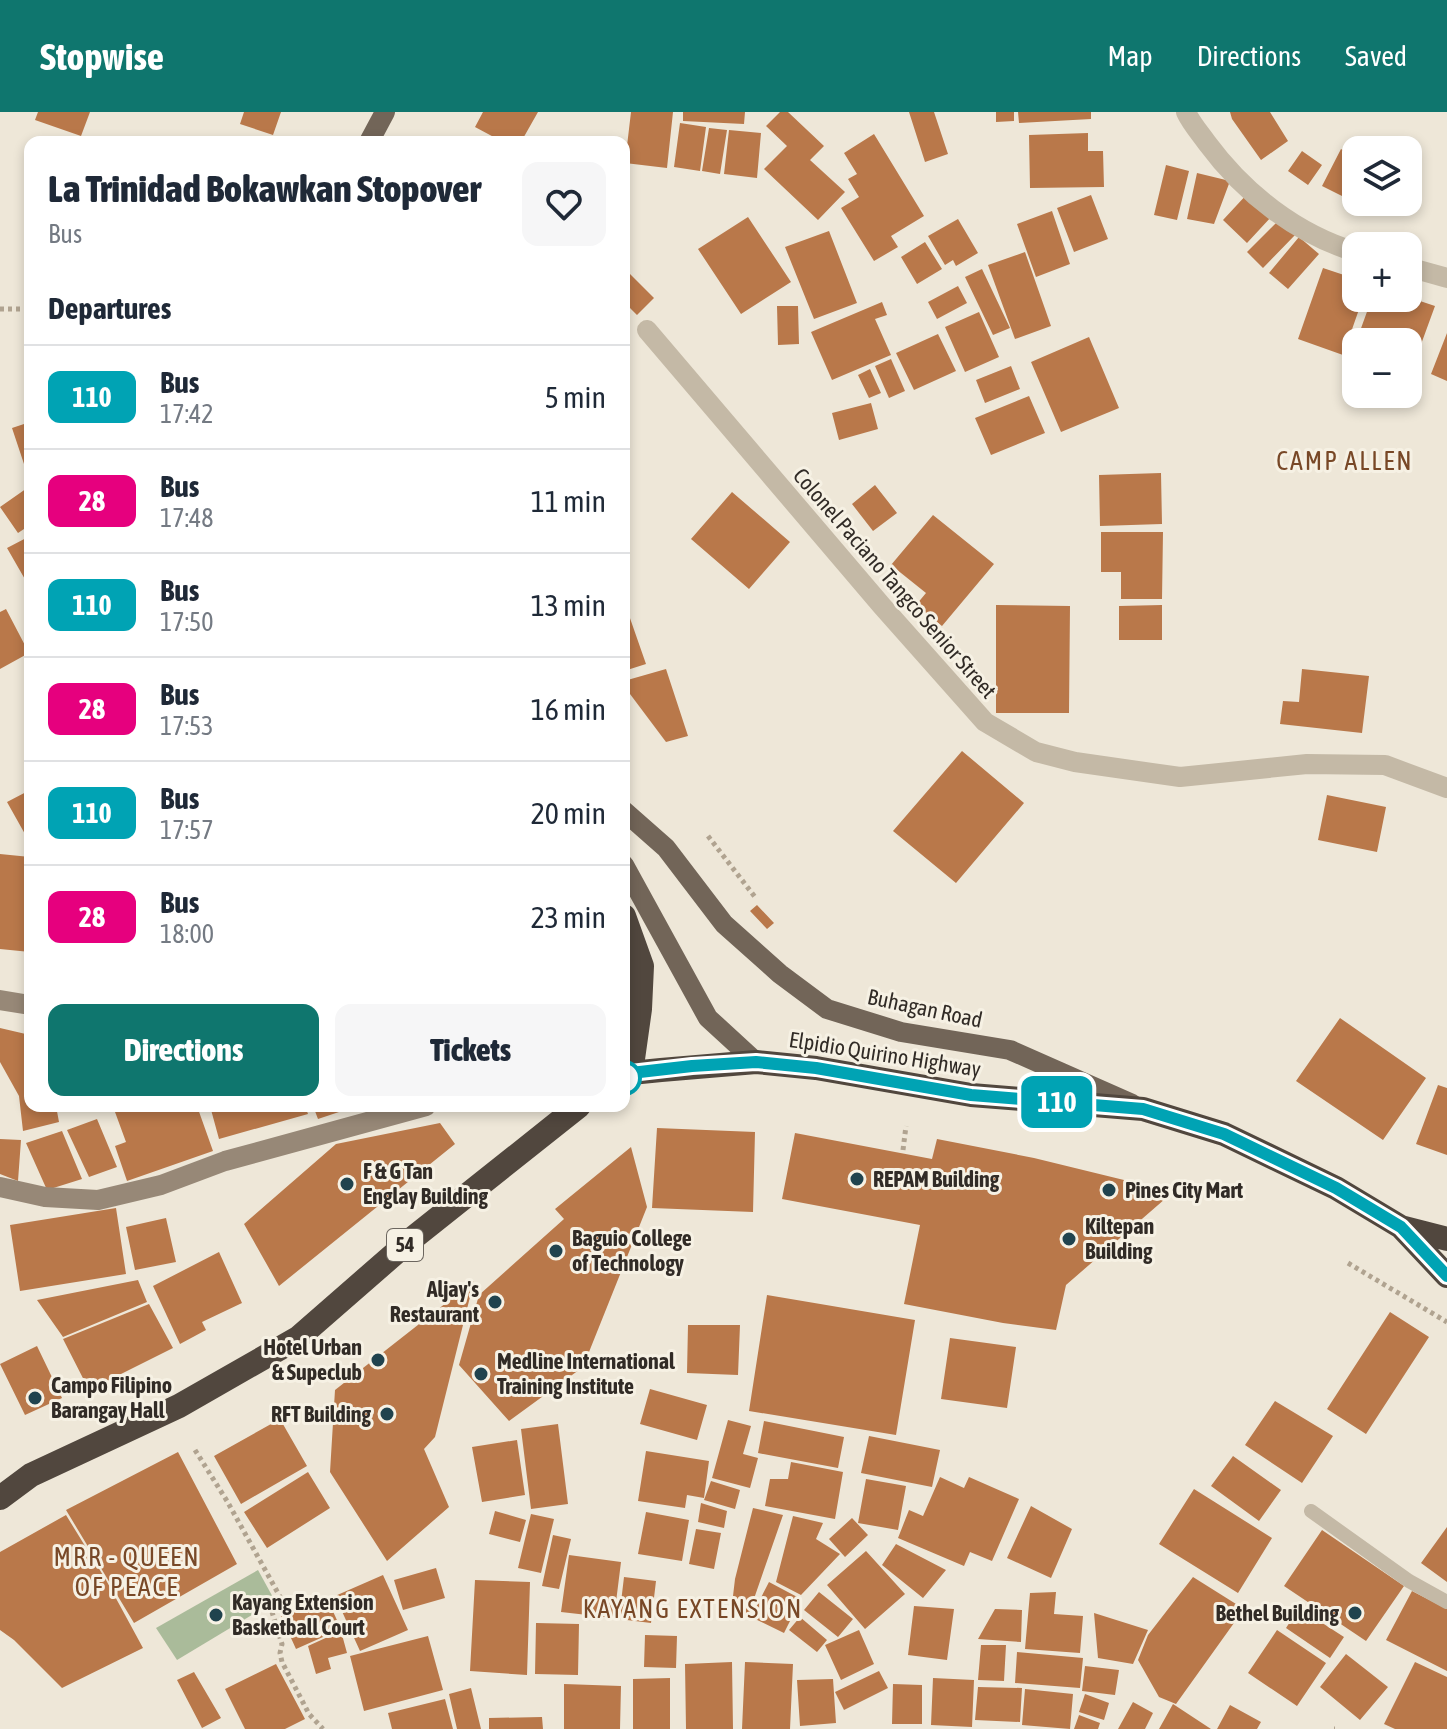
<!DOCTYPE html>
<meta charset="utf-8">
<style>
body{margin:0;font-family:"Asap Condensed",sans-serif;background:#f6f6f7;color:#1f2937;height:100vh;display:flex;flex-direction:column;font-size:30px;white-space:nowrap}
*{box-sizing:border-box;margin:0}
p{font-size:26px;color:#747a83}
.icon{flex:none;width:44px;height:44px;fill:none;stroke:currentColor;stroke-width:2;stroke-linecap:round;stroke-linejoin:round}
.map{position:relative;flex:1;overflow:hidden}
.side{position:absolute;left:24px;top:24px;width:606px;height:976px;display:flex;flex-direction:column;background:#fff;border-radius:16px;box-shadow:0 4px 12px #0003}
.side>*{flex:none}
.badge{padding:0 16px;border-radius:12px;font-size:28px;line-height:52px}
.buttons{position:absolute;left:1342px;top:24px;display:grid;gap:16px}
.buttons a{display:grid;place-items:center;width:80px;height:80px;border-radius:16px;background:#fff;box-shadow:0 4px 12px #0003;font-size:40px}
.map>.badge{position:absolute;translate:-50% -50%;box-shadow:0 0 0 4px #fff}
h2{padding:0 24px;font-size:30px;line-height:72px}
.round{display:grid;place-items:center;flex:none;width:84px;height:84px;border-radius:16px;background:#f6f6f7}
.overview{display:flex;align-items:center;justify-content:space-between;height:136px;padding:0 24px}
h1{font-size:38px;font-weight:800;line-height:60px}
.cta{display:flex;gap:16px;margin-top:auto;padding:16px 24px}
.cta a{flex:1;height:92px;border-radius:16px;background:#0f766e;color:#fff;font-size:32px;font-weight:800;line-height:92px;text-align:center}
.cta a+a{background:#f6f6f7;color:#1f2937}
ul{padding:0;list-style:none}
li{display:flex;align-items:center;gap:24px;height:104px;padding:0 24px;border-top:2px solid #e0e1e3}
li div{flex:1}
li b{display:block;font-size:30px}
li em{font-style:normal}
li .badge{min-width:88px;font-weight:700;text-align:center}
header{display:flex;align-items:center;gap:48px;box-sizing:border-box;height:112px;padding:0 40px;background:#0f766e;color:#fff}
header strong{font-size:38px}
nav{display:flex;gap:44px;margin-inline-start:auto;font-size:28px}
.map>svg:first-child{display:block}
.green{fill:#aabb9a}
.building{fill:#b9784a}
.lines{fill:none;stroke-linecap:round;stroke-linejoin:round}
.path{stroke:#b0a390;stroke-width:5;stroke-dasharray:4 4;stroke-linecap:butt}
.lane{stroke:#c4b9a6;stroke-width:14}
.street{stroke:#c4b9a6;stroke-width:20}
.secondary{stroke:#978877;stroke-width:20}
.primary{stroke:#726558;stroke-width:20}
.highway{stroke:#51473e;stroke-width:24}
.line-casing{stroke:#fff;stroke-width:18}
.line{stroke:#00a3b4;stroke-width:12}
.stop-dot{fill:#fff;stroke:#00a3b4;stroke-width:4}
.poi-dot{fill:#20434e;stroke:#f6f1e4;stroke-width:3}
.labels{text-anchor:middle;stroke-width:6;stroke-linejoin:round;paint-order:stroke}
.shield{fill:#f6f1e4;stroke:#6c665f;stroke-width:2}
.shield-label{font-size:20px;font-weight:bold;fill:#312b26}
.street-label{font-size:22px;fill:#312b26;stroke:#f6f1e4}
.poi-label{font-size:22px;font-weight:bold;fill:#312b26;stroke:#f6f1e4;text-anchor:start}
.quarter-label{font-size:26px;letter-spacing:2px;fill:#784827;stroke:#f6f1e4}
</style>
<header>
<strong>Stopwise</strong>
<nav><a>Map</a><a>Directions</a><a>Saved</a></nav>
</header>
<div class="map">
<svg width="1447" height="1617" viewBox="0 0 1447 1617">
<rect width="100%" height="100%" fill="#eee7d8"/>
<path class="green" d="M 258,1458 L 275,1489 L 177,1548 L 156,1516 Z"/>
<path class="building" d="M 38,0 L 90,0 L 81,24 L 35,8 Z
M 244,0 L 281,0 L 273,23 L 240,12 Z
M 483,0 L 538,0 L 521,30 L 503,30 L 475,15 Z
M 631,0 L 673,0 L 667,56 L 625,51 Z
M 683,0 L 745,0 L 744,12 L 683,9 Z
M 780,0 L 788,0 L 824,34 L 810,48 L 845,80 L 818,108 L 764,57 L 787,34 L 766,14 Z
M 909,0 L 934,0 L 948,42 L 925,50 Z
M 996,0 L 1014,0 L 1014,9 L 996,10 Z
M 1018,0 L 1091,0 L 1091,7 L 1019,11 Z
M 1230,0 L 1270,0 L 1288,29 L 1261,48 L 1232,7 Z
M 680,11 L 706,15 L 700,59 L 674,55 Z
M 709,16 L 727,18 L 720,62 L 702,59 Z
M 729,18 L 761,21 L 757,66 L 724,62 Z
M 1088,21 L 1088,39 L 1103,39 L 1104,75 L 1030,76 L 1029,23 Z
M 874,22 L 924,104 L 891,124 L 898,135 L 874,149 L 841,96 L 859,85 L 848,67 L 857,62 L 844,41 Z
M 1341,37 L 1356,45 L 1356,91 L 1322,74 Z
M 1302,39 L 1322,53 L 1308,73 L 1288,59 Z
M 1166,53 L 1189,59 L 1177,108 L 1154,103 Z
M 1197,61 L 1230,69 L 1214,112 L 1187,107 Z
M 1249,80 L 1273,103 L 1247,131 L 1223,108 Z
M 1091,83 L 1108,127 L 1074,140 L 1057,96 Z
M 1052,99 L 1070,152 L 1036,165 L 1017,112 Z
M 748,105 L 791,170 L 741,202 L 698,137 Z
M 958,107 L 978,141 L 956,154 L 953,148 L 945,153 L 928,124 Z
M 1280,107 L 1296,122 L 1263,156 L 1247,140 Z
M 829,119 L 857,191 L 814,207 L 785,135 Z
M 1299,125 L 1319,142 L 1288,177 L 1269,161 Z
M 925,130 L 942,157 L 917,172 L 901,145 Z
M 1025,140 L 1051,214 L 1015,227 L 988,153 Z
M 1323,156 L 1356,167 L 1356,186 L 1363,186 L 1343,243 L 1298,227 Z
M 982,157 L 1010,216 L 993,223 L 965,165 Z
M 629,161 L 654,186 L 637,203 L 630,196 L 624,202 L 624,166 Z
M 958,174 L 967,191 L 937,207 L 928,190 Z
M 1408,185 L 1435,194 L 1408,268 L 1408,230 L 1356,230 L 1372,186 L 1408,186 Z
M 882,190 L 887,203 L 875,207 L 891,243 L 832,268 L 811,220 Z
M 777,194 L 798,194 L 799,232 L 778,233 Z
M 979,200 L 999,245 L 965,260 L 945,215 Z
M 1447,221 L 1447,269 L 1431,262 Z
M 938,222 L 956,259 L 914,278 L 896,241 Z
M 1089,225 L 1119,296 L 1061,320 L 1031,250 Z
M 891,247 L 905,279 L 889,286 L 875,254 Z
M 1011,254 L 1020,277 L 985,291 L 976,268 Z
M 870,257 L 881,281 L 869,286 L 858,263 Z
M 1029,284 L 1045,321 L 991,343 L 975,306 Z
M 871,291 L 878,317 L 839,328 L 832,301 Z
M 30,310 L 30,357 L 26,358 L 12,316 Z
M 1161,361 L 1162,412 L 1100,414 L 1099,363 Z
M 875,373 L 897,401 L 873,419 L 852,392 Z
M 30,374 L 30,413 L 18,421 L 0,395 Z
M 732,380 L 790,430 L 749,477 L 691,427 Z
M 933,403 L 994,452 L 942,514 L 916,493 L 926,481 L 891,453 Z
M 1101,420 L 1163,420 L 1162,487 L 1121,487 L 1121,460 L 1101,460 Z
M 30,424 L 30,476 L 7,436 Z
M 624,489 L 646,552 L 624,559 Z
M 996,493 L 1070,494 L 1069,601 L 996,601 Z
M 1162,493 L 1162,528 L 1119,528 L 1119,494 Z
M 6,497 L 29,541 L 0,557 L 0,500 Z
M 666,557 L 688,624 L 666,630 L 624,574 L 624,569 Z
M 1302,557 L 1369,564 L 1362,621 L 1280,612 L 1283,589 L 1299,590 Z
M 962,639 L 1024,691 L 956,771 L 893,719 Z
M 30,678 L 30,731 L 7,690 Z
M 1327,683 L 1386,695 L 1377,740 L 1318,728 Z
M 0,742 L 30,745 L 30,840 L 0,837 Z
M 757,793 L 774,811 L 767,817 L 750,799 Z
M 1340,906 L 1426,966 L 1383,1028 L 1296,969 Z
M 0,916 L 30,923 L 30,994 L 56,994 L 59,1010 L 23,1019 L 19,984 L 0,950 Z
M 1438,973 L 1447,976 L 1447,1043 L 1416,1032 Z
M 132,994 L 197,994 L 213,1039 L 127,1069 L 115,1034 L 126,1030 L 115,1000 Z
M 210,994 L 305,994 L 308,1002 L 219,1027 Z
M 313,994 L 354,994 L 354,995 L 318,1007 Z
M 97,1007 L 117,1055 L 89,1065 L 67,1018 Z
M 440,1011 L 455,1032 L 279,1174 L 244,1112 L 336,1032 Z
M 657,1016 L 755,1020 L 753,1100 L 652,1096 Z
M 62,1019 L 82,1067 L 47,1078 L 26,1031 Z
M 795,1021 L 932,1047 L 937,1027 L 1034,1046 L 1173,1080 L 1066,1173 L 1056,1218 L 1003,1211 L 904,1192 L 920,1113 L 782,1087 Z
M 0,1027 L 21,1028 L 18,1069 L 0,1062 Z
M 631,1035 L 647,1095 L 583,1255 L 509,1309 L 459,1253 L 479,1183 L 564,1107 L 555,1097 Z
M 116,1096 L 126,1162 L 20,1179 L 10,1113 Z
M 166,1106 L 176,1150 L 135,1158 L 126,1115 Z
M 219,1140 L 242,1191 L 202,1210 L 206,1218 L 180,1232 L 153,1174 Z
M 138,1168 L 147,1190 L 63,1225 L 37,1188 Z
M 474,1169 L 435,1325 L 424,1337 L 449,1395 L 387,1449 L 330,1360 L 335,1278 Z
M 767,1183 L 915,1208 L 896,1323 L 749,1299 Z
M 149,1192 L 173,1236 L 89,1278 L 63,1227 Z
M 1390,1200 L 1429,1225 L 1366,1322 L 1327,1297 Z
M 688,1213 L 740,1213 L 738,1263 L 687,1261 Z
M 950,1226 L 1016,1235 L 1007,1296 L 941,1287 Z
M 37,1234 L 62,1286 L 25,1303 L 0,1252 Z
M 650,1277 L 707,1293 L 697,1328 L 640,1312 Z
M 1275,1289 L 1333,1324 L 1302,1371 L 1245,1333 Z
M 280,1307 L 307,1354 L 241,1392 L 214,1344 Z
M 728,1308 L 751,1314 L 743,1342 L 758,1346 L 750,1376 L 712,1366 Z
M 764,1309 L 844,1325 L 838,1356 L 758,1341 Z
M 558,1312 L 568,1392 L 531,1397 L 521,1317 Z
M 869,1324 L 940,1338 L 932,1375 L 861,1361 Z
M 517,1328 L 525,1383 L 482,1390 L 472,1335 Z
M 646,1339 L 709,1349 L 704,1386 L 687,1383 L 685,1396 L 638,1389 Z
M 178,1340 L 237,1452 L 134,1511 L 66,1398 Z
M 1233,1344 L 1281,1378 L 1259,1409 L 1211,1374 Z
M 791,1350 L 843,1360 L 835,1407 L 765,1394 L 770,1367 L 788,1367 Z
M 308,1360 L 330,1396 L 267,1436 L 244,1400 Z
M 940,1365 L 964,1376 L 969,1365 L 1019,1387 L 992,1449 L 970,1440 L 964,1454 L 898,1426 L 909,1398 L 923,1404 Z
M 866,1367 L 906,1374 L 898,1418 L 858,1411 Z
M 711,1369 L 740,1378 L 735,1397 L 704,1388 Z
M 1194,1377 L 1272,1426 L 1238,1481 L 1159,1432 Z
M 701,1391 L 727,1399 L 724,1416 L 698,1410 Z
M 1031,1394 L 1072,1417 L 1051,1466 L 1007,1446 Z
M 753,1396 L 783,1403 L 748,1504 L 731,1501 L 735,1467 Z
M 495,1399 L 526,1408 L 520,1430 L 489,1422 Z
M 646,1400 L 689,1408 L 682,1449 L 638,1442 Z
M 531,1402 L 554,1407 L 541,1461 L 518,1456 Z
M 66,1403 L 106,1468 L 143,1536 L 62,1576 L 14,1528 L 0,1518 L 0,1440 Z
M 793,1404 L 823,1411 L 816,1427 L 840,1442 L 801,1483 L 776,1470 Z
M 852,1406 L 868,1423 L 845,1445 L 829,1427 Z
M 1447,1415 L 1447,1470 L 1421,1451 Z
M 696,1417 L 721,1421 L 714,1457 L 689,1452 Z
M 1322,1418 L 1404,1474 L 1366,1529 L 1284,1474 Z
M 553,1423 L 571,1427 L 559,1477 L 542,1474 Z
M 896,1432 L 946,1458 L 923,1486 L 882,1453 Z
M 866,1439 L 905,1482 L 865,1517 L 827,1473 Z
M 569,1443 L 621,1450 L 614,1506 L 561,1500 Z
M 436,1456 L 445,1486 L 403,1498 L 394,1468 Z
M 383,1463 L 408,1518 L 360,1539 L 335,1484 Z
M 624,1465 L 656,1469 L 651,1511 L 619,1507 Z
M 1193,1465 L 1244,1497 L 1176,1592 L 1159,1585 L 1138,1548 L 1148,1523 Z
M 475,1468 L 530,1470 L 527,1563 L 470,1559 Z
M 769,1470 L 801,1487 L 784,1521 L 751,1505 Z
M 1412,1479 L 1447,1497 L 1447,1559 L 1386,1528 Z
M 819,1480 L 853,1507 L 838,1525 L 804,1498 Z
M 1056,1480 L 1054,1502 L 1083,1504 L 1080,1541 L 1025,1537 L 1030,1481 Z
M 326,1484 L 341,1517 L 296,1537 L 281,1504 Z
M 914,1494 L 954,1497 L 947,1548 L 908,1543 Z
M 1299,1496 L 1344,1525 L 1330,1546 L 1286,1516 Z
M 995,1497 L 1022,1498 L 1021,1530 L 978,1527 Z
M 1094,1501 L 1148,1518 L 1133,1552 L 1098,1546 Z
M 800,1505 L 827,1528 L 817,1540 L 789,1518 Z
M 536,1511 L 579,1512 L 578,1563 L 535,1562 Z
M 859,1518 L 874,1552 L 841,1568 L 825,1533 Z
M 1277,1518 L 1326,1551 L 1297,1594 L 1248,1561 Z
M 341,1519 L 347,1541 L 328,1546 L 331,1557 L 316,1562 L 308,1534 Z
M 645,1523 L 677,1524 L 676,1556 L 644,1555 Z
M 428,1524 L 443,1578 L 364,1599 L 350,1544 Z
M 981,1533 L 1006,1533 L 1004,1569 L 978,1568 Z
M 1017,1540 L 1083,1546 L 1080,1576 L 1015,1571 Z
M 1346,1542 L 1388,1575 L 1360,1608 L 1320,1575 Z
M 732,1550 L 733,1617 L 686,1617 L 685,1552 Z
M 745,1550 L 793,1552 L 790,1617 L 742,1617 Z
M 1415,1550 L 1447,1565 L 1447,1617 L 1395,1617 L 1384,1612 Z
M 276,1552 L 305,1607 L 285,1617 L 245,1617 L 225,1577 Z
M 1085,1554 L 1119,1558 L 1115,1583 L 1082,1579 Z
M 879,1559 L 888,1576 L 844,1598 L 835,1580 Z
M 194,1560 L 221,1606 L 202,1616 L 177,1568 Z
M 670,1566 L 670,1617 L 633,1617 L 633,1567 Z
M 933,1566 L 974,1568 L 972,1615 L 931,1613 Z
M 833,1567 L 836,1611 L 800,1614 L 797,1568 Z
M 564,1572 L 621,1574 L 620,1617 L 564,1617 Z
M 893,1572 L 922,1573 L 922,1612 L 892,1612 Z
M 978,1575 L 1022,1576 L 1020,1610 L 975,1608 Z
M 471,1576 L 481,1617 L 457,1617 L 449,1582 Z
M 1025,1577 L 1073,1582 L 1070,1617 L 1022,1613 Z
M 1085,1582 L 1109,1591 L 1104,1608 L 1079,1600 Z
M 445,1587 L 453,1617 L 392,1617 L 388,1601 Z
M 1133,1590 L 1153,1601 L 1145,1617 L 1118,1617 Z
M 1173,1592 L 1211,1617 L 1159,1617 Z
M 1230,1593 L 1261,1610 L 1257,1617 L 1217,1617 Z
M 1079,1603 L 1100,1611 L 1098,1617 L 1074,1617 Z
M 542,1605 L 543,1617 L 489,1617 L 489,1606 Z"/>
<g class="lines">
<path class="path" d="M 0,197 L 30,197
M 708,724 L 755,785
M 903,1038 L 906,1014
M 1348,1151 L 1447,1210
M 195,1338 L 227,1389 L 284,1492 L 272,1500 L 282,1532 L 280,1541 L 282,1550 L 309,1602 L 323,1617
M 1334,1617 L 1335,1617"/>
<path class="lane" d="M 1311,1399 L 1409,1469 L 1447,1490"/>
<path class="street" d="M 1186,0 C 1191,11 1200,21 1207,31 C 1244,81 1296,122 1356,140
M 1408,155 L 1447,166
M 647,218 L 882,494 L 985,610 L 1036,640 L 1075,650 L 1180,665 L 1307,652 L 1385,653 L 1447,676"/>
<path class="secondary" d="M 0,888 L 30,893
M 0,1075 L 45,1085 L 98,1088 L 161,1073 L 225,1049 L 426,994"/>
<path class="primary" d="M 369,30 L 385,0
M 624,699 L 666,736 L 724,812 L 780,862 L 827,897 L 901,920 L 1010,938 L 1132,992
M 624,753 L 708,906 L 756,950"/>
<path class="highway" d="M 624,804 L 642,854 L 640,897 L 631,961
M 624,966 L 631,961 L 661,958 L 756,950 L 816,956 L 971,983 L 1143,997 L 1224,1022 L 1336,1076 L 1401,1115 L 1447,1164
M 1401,1115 L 1447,1127
M 0,1386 L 31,1363 L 179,1294 L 298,1226 L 408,1130 L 579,994"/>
</g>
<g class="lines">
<g class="line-casing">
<path id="line" d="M 624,966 L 631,961 L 692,954 L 756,950 L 816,956 L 971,983 L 1143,997 L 1224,1022 L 1336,1076 L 1401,1115 L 1447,1164"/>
</g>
<use href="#line" class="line"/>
</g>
<circle class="stop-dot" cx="624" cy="966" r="16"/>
<g class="poi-dot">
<circle cx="857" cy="1067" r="8"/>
<circle cx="347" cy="1072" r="8"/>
<circle cx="1109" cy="1078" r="8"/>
<circle cx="1069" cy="1127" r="8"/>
<circle cx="556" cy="1139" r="8"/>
<circle cx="495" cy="1190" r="8"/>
<circle cx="378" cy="1248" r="8"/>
<circle cx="481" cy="1262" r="8"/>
<circle cx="35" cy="1286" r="8"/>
<circle cx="387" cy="1302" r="8"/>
<circle cx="1355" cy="1501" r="8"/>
<circle cx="216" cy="1503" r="8"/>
</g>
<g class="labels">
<rect class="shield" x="387" y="1117" width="36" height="32" rx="6"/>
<g class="shield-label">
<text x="405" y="1140">54</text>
</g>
<g class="street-label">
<text transform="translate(895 471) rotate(49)" y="8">Colonel Paciano Tangco Senior Street</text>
<text transform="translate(925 896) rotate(12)" y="8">Buhagan Road</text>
<text transform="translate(885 942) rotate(9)" y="8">Elpidio Quirino Highway</text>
</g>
<g class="poi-label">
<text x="363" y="1067">F &amp; G Tan<tspan x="363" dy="25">Englay Building</tspan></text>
<text x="873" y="1075">REPAM Building</text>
<text x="1125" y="1086">Pines City Mart</text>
<text x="1085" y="1122">Kiltepan<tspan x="1085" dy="25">Building</tspan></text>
<text x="572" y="1134">Baguio College<tspan x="572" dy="25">of Technology</tspan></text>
<text x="479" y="1185" text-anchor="end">Aljay's<tspan x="479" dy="25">Restaurant</tspan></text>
<text x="362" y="1243" text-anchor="end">Hotel Urban<tspan x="362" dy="25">&amp; Supeclub</tspan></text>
<text x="497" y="1257">Medline International<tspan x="497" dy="25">Training Institute</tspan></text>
<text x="51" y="1281">Campo Filipino<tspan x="51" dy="25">Barangay Hall</tspan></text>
<text x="371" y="1310" text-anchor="end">RFT Building</text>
<text x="232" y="1498">Kayang Extension<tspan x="232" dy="25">Basketball Court</tspan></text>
<text x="1339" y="1509" text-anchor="end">Bethel Building</text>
</g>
<g class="quarter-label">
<text x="1345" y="358">CAMP ALLEN</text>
<text x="127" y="1454">MRR - QUEEN<tspan x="127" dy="30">OF PEACE</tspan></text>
<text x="693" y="1506">KAYANG EXTENSION</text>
</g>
</g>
</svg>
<div class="buttons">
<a><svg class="icon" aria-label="layers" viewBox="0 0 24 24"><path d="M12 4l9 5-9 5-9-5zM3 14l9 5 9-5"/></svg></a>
<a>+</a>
<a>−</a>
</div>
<b class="badge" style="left:1057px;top:990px;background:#00a3b4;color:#fff">110</b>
<section class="side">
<div class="overview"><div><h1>La Trinidad Bokawkan Stopover</h1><p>Bus</p></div><a class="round"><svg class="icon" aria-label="heart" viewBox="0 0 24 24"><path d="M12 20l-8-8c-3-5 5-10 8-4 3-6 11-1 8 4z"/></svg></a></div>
<h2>Departures</h2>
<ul>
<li><span class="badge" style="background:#00a3b4;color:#fff">110</span><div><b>Bus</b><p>17:42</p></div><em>5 min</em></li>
<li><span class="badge" style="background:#e6007e;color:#fff">28</span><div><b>Bus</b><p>17:48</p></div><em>11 min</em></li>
<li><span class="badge" style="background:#00a3b4;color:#fff">110</span><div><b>Bus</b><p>17:50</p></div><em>13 min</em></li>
<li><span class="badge" style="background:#e6007e;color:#fff">28</span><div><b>Bus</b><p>17:53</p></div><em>16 min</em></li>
<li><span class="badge" style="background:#00a3b4;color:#fff">110</span><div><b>Bus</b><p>17:57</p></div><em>20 min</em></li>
<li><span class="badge" style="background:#e6007e;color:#fff">28</span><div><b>Bus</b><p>18:00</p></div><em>23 min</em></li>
</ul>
<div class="cta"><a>Directions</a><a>Tickets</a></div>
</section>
</div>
